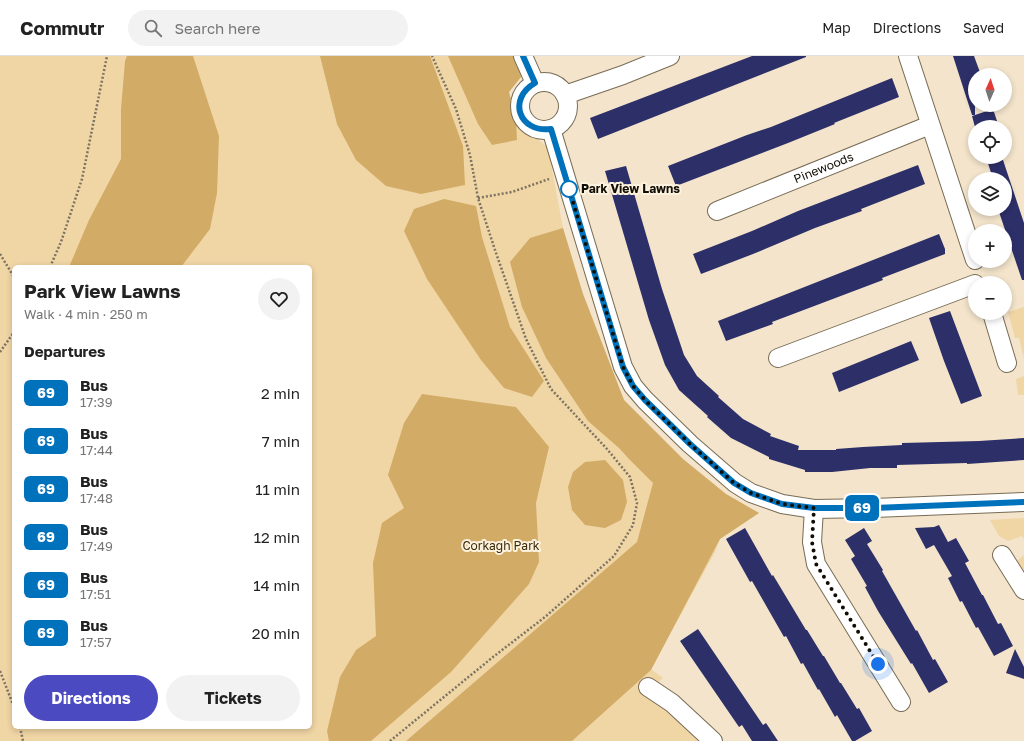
<!DOCTYPE html>
<meta charset="utf-8">
<style>
body{margin:0;font-family:"Golos Text",sans-serif;background:#f2f2f2;color:#222;height:100vh;display:flex;flex-direction:column;font-size:15px;white-space:nowrap}
*{box-sizing:border-box;margin:0}
p{font-size:13px;color:#767676}
.icon{flex:none;width:22px;height:22px;fill:none;stroke:currentColor;stroke-width:2;stroke-linecap:round;stroke-linejoin:round}
.map{position:relative;flex:1;overflow:hidden}
.drawer{position:absolute;left:12px;top:209px;width:300px;height:464px;display:flex;flex-direction:column;background:#fff;border-radius:6px;box-shadow:0 2px 6px #0003}
.drawer>*{flex:none}
.badge{padding:0 8px;border-radius:6px;font-size:14px;line-height:26px}
.needle{width:26px;rotate:3deg}
.tools{position:absolute;left:968px;top:12px;display:grid;gap:8px}
.tools a{display:grid;place-items:center;width:44px;height:44px;border-radius:50%;background:#fff;box-shadow:0 2px 6px #0003;font-size:20px}
.you{position:absolute;width:20px;height:20px;margin:-10px;border:3px solid #fff;border-radius:50%;background:#1a73e8;box-shadow:0 0 0 6px #1a73e833}
.map>.badge{position:absolute;translate:-50% -50%;box-shadow:0 0 0 2px #fff}
h2{padding:0 12px;font-size:15px;line-height:36px}
.round{display:grid;place-items:center;flex:none;width:42px;height:42px;border-radius:21px;background:#f2f2f2}
.headline{display:flex;align-items:center;justify-content:space-between;height:68px;padding:0 12px}
h1{font-size:19px;font-weight:700;line-height:30px}
.cta{display:flex;gap:8px;margin-top:auto;padding:8px 12px}
.cta a{flex:1;height:46px;border-radius:24px;background:#4c4ac1;color:#fff;font-size:16px;font-weight:700;line-height:46px;text-align:center}
.cta a+a{background:#f2f2f2;color:#222}
ul{padding:0;list-style:none}
li{display:flex;align-items:center;gap:12px;height:48px;padding:0 12px}
li div{flex:1}
li b{display:block;font-size:15px}
li em{font-style:normal}
li .badge{min-width:44px;font-weight:700;text-align:center}
header{display:flex;align-items:center;gap:24px;box-sizing:border-box;height:56px;padding:0 20px;background:#fff;border-bottom:1px solid #e0e0e0}
header strong{font-size:19px}
nav{display:flex;gap:22px;margin-inline-start:auto;font-size:14px}
.search{width:280px;height:36px;background:#f2f2f2;display:flex;align-items:center;gap:10px;box-sizing:border-box;padding:0 14px;border-radius:22px;color:#767676;font-size:15px}
.map>svg:first-child{display:block}
.green{fill:#f0d5a5;fill-rule:evenodd}
.forest{fill:#d2ac66}
.building{fill:#2d2f69}
.lines{fill:none;stroke-linecap:round;stroke-linejoin:round}
.minor-casing{stroke:#786c55;stroke-width:20}
.path{stroke:#7c7363;stroke-width:2.5;stroke-dasharray:2 2;stroke-linecap:butt}
.minor{stroke:#fff;stroke-width:18}
.line-casing{stroke:#fff;stroke-width:9}
.line{stroke:#0072bc;stroke-width:6}
.walk{stroke:#120d05;stroke-width:4;stroke-dasharray:0 7.2}
.stop-dot{fill:#fff;stroke:#0072bc;stroke-width:2}
.labels{text-anchor:middle;stroke-width:4;stroke-linejoin:round;paint-order:stroke}
.street-label{font-size:12px;fill:#120d05;stroke:#fdf2dd}
.stop-label{font-size:12px;font-weight:bold;fill:#120d05;stroke:#fdf2dd;text-anchor:start}
.park-label{font-size:12px;fill:#392909;stroke:#fdf2dd}
</style>
<header>
<strong>Commutr</strong>
<div class="search"><svg class="icon" aria-label="search" viewBox="0 0 24 24"><circle cx="10" cy="10" r="6"/><path d="M15 15l6 6"/></svg>Search here</div>
<nav><a>Map</a><a>Directions</a><a>Saved</a></nav>
</header>
<div class="map">
<svg width="1024" height="685" viewBox="0 0 1024 685">
<rect width="100%" height="100%" fill="#f3e4cb"/>
<path class="green" d="M 0,0 L 517,0 L 525,16 L 509,36 L 516,64 L 548,92 L 563,172 L 583,238 L 624,344 L 683,403 L 726,438 L 759,457 L 720,483 L 715,496 L 651,613 L 663,622 L 647,638 L 703,685 L 0,685 ZM 14,211 L 310,211 L 310,671 L 14,671 Z
M 1024,251 L 1024,303 L 1019,282 L 1015,282 L 1008,256 Z
M 1024,320 L 1024,339 L 1018,339 L 1016,323 Z
M 1024,462 L 1024,483 L 1022,480 L 1008,485 L 999,480 L 990,464 Z
M 1024,499 L 1024,518 L 1016,506 Z"/>
<path class="forest" d="M 127,0 L 193,0 L 219,80 L 217,137 L 210,173 L 181,211 L 69,211 L 89,164 L 121,103 L 121,53 L 125,5 Z
M 320,0 L 430,0 L 463,90 L 465,129 L 421,138 L 386,130 L 356,104 L 337,68 Z
M 448,0 L 517,0 L 525,16 L 509,36 L 516,64 L 517,84 L 492,89 L 478,68 Z
M 444,143 L 476,150 L 482,181 L 510,271 L 544,325 L 532,341 L 504,332 L 481,304 L 427,223 L 404,175 L 414,153 Z
M 563,172 L 583,238 L 624,344 L 683,403 L 726,438 L 759,457 L 720,483 L 651,614 L 572,685 L 406,685 L 637,486 L 653,427 L 629,403 L 619,392 L 588,365 L 546,302 L 522,251 L 510,206 L 530,182 Z
M 422,338 L 516,351 L 549,391 L 536,447 L 539,506 L 529,528 L 451,616 L 371,685 L 329,685 L 327,675 L 340,621 L 356,594 L 376,580 L 373,507 L 382,467 L 404,452 L 388,419 L 404,367 Z
M 605,404 L 623,424 L 627,446 L 621,464 L 605,472 L 585,469 L 572,454 L 568,431 L 573,416 L 585,406 Z"/>
<path class="building" d="M 752,0 L 806,0 L 806,1 L 598,83 L 590,62 Z
M 953,0 L 974,0 L 981,19 L 975,19 L 975,59 L 972,59 Z
M 892,22 L 899,41 L 834,67 L 835,68 L 788,87 L 676,130 L 668,110 L 747,79 L 771,71 Z
M 993,53 L 999,71 L 975,71 L 972,60 Z
M 986,101 L 1002,101 L 1024,167 L 1024,224 L 1022,224 L 998,153 L 1005,153 L 1005,123 L 993,123 Z
M 918,109 L 925,128 L 861,153 L 862,155 L 815,172 L 753,198 L 701,218 L 693,198 L 752,175 L 798,155 Z
M 626,110 L 662,233 L 684,299 L 697,320 L 719,340 L 718,341 L 743,363 L 771,378 L 770,380 L 799,390 L 798,394 L 836,394 L 836,393 L 863,391 L 902,389 L 902,387 L 979,385 L 1024,382 L 1024,404 L 967,408 L 967,407 L 897,409 L 897,412 L 870,412 L 832,416 L 805,416 L 805,414 L 769,403 L 769,401 L 731,382 L 707,361 L 708,360 L 679,334 L 665,309 L 649,264 L 605,115 Z
M 939,178 L 945,193 L 945,198 L 882,222 L 883,224 L 772,266 L 773,268 L 726,285 L 718,265 Z
M 950,255 L 982,340 L 961,348 L 944,305 L 929,262 Z
M 911,285 L 919,304 L 839,336 L 832,317 Z
M 939,469 L 948,486 L 956,482 L 969,505 L 965,507 L 974,524 L 982,539 L 983,539 L 998,568 L 1001,567 L 1013,590 L 994,600 L 978,571 L 976,572 L 962,545 L 960,546 L 948,522 L 952,520 L 934,489 L 926,493 L 915,472 L 934,471 Z
M 745,472 L 772,520 L 773,519 L 806,574 L 807,574 L 823,600 L 824,600 L 840,627 L 841,627 L 857,653 L 859,652 L 872,675 L 855,685 L 852,685 L 837,659 L 835,661 L 819,633 L 818,634 L 803,607 L 801,608 L 786,580 L 784,581 L 752,525 L 750,526 L 726,483 Z
M 864,472 L 872,485 L 867,488 L 883,514 L 882,515 L 916,575 L 917,574 L 933,604 L 935,603 L 948,626 L 929,637 L 912,607 L 911,608 L 878,555 L 865,531 L 867,530 L 851,503 L 855,500 L 845,484 Z
M 698,573 L 763,669 L 766,667 L 778,685 L 752,685 L 742,669 L 739,671 L 680,585 Z
M 1015,593 L 1024,611 L 1024,623 L 1006,617 Z"/>
<g class="lines">
<g class="minor-casing">
<g id="minor">
<path d="M 523,0 L 535,27"/>
<path d="M 908,0 L 975,204"/>
<circle cx="544" cy="50" r="24"/>
<path d="M 565,39 L 623,19 L 670,0"/>
<path d="M 551,73 L 623,311 L 633,330 L 645,344 L 690,388 L 735,427 L 751,437 L 782,448 L 814,453 L 874,452 L 1024,446"/>
<path id="s1" d="M 717,155 L 930,69"/>
<path d="M 992,257 L 1007,307"/>
<path d="M 778,302 L 975,228"/>
<path d="M 814,453 L 812,486 L 816,508 L 901,646"/>
<path d="M 1002,499 L 1024,534"/>
<path d="M 648,631 L 672,647 L 713,685"/>
</g>
</g>
<path class="path" d="M 478,142 L 512,136 L 549,123
M 0,198 L 14,221
M 50,211 L 61,186 L 82,123 L 107,0
M 0,296 L 14,276
M 0,615 L 14,651
M 20,671 L 23,685
M 390,685 L 493,601 L 545,561 L 614,500 L 633,469 L 637,447 L 630,421 L 607,393 L 551,333 L 526,283 L 495,194 L 478,142 L 470,99 L 456,53 L 432,0"/>
<use href="#minor" class="minor"/>
</g>
<g class="lines">
<g class="line-casing">
<path id="line" d="M 523,0 L 535,27 C 507,43 519,77 551,73 L 623,311 L 633,330 L 645,344 L 690,388 L 734,427 L 751,437 L 782,448 L 814,452 L 874,452 L 1024,446"/>
</g>
<use href="#line" class="line"/>
<path class="walk" d="M 569,133 L 623,311 L 633,330 L 645,344 L 690,388 L 734,427 L 751,437 L 782,448 L 814,452 L 812,486 L 816,508 L 878,608"/>
</g>
<circle class="stop-dot" cx="569" cy="133" r="8"/>
<g class="labels">
<g class="street-label">
<text dy="4" stroke="none"><textPath href="#s1" startOffset="115">Pinewoods</textPath></text>
</g>
<g class="stop-label">
<text x="581" y="137">Park View Lawns</text>
</g>
<g class="park-label">
<text x="501" y="494">Corkagh Park</text>
</g>
</g>
</svg>
<div class="tools">
<a><svg class="needle" viewBox="-14 -14 28 28"><path d="M0-13l5 13h-10z" fill="#e53935"/><path d="M0 13l5-13h-10z" fill="#767676"/></svg></a>
<a><svg class="icon" aria-label="locate" viewBox="0 0 24 24"><circle cx="12" cy="12" r="6"/><path d="M12 2v4M12 18v4M2 12h4M18 12h4"/></svg></a>
<a><svg class="icon" aria-label="layers" viewBox="0 0 24 24"><path d="M12 4l9 5-9 5-9-5zM3 14l9 5 9-5"/></svg></a>
<a>+</a>
<a>−</a>
</div>
<div class="you" style="left:878px;top:608px"></div>
<b class="badge" style="left:862px;top:452px;background:#0072bc;color:#fff">69</b>
<section class="drawer">
<div class="headline"><div><h1>Park View Lawns</h1><p>Walk · 4 min · 250 m</p></div><a class="round"><svg class="icon" aria-label="heart" viewBox="0 0 24 24"><path d="M12 20l-8-8c-3-5 5-10 8-4 3-6 11-1 8 4z"/></svg></a></div>
<h2>Departures</h2>
<ul>
<li><span class="badge" style="background:#0072bc;color:#fff">69</span><div><b>Bus</b><p>17:39</p></div><em>2 min</em></li>
<li><span class="badge" style="background:#0072bc;color:#fff">69</span><div><b>Bus</b><p>17:44</p></div><em>7 min</em></li>
<li><span class="badge" style="background:#0072bc;color:#fff">69</span><div><b>Bus</b><p>17:48</p></div><em>11 min</em></li>
<li><span class="badge" style="background:#0072bc;color:#fff">69</span><div><b>Bus</b><p>17:49</p></div><em>12 min</em></li>
<li><span class="badge" style="background:#0072bc;color:#fff">69</span><div><b>Bus</b><p>17:51</p></div><em>14 min</em></li>
<li><span class="badge" style="background:#0072bc;color:#fff">69</span><div><b>Bus</b><p>17:57</p></div><em>20 min</em></li>
</ul>
<div class="cta"><a>Directions</a><a>Tickets</a></div>
</section>
</div>
